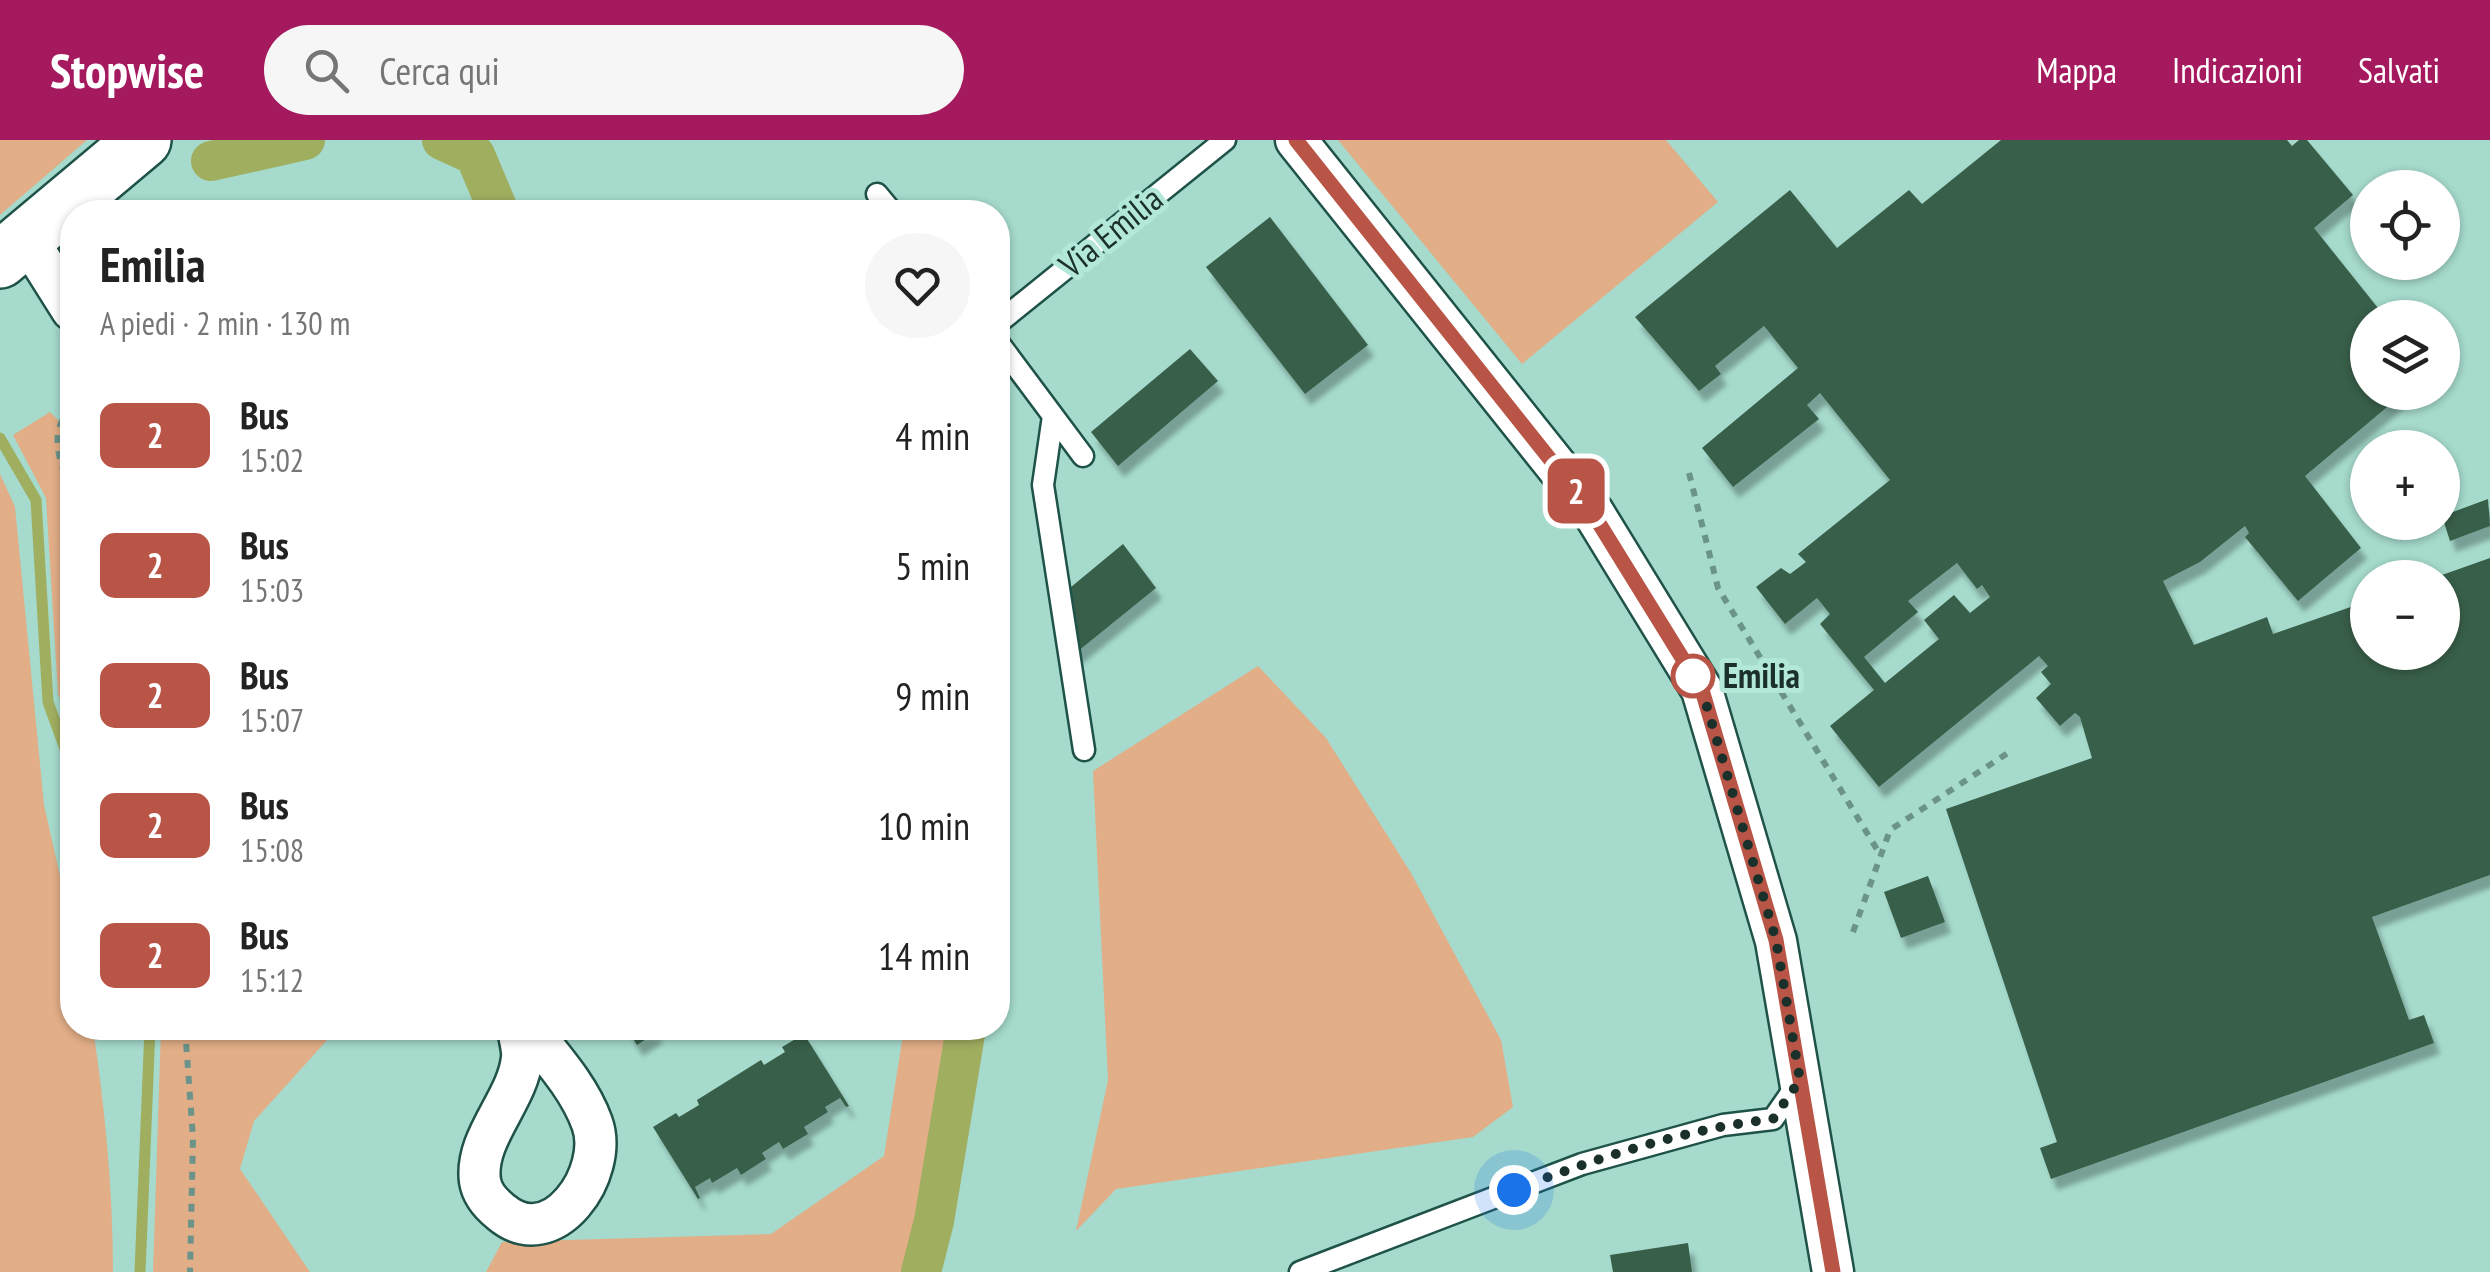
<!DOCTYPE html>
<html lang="it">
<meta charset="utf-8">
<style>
body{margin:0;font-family:"PT Sans Narrow",sans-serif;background:#f6f6f6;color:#222;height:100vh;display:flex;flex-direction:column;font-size:38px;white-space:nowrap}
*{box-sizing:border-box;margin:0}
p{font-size:32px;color:#767676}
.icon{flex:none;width:55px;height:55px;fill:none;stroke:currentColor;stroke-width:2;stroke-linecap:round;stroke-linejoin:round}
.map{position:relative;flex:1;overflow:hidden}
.details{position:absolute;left:60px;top:60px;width:950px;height:840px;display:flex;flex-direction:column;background:#fff;border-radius:40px;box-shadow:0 2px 8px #0004}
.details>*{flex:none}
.badge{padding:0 20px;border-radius:15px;font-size:35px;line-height:65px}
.tools{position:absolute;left:2350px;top:30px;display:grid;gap:20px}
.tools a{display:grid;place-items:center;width:110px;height:110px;border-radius:50%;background:#fff;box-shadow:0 2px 8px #0004;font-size:50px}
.you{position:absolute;width:50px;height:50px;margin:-25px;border:8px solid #fff;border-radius:50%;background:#1a73e8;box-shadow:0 0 0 15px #1a73e833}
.map>.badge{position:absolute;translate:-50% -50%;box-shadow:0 0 0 5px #fff}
.round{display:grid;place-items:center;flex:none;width:105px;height:105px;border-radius:52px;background:#f6f6f6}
.summary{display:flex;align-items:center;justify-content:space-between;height:170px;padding:0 40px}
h1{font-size:48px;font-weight:600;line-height:75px}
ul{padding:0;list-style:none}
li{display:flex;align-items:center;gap:30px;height:130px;padding:0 40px}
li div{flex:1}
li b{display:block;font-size:38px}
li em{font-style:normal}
li .badge{min-width:110px;font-weight:700;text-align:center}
header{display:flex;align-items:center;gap:60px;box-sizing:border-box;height:140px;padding:0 50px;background:#a51a5e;color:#fff}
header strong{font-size:48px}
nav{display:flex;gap:55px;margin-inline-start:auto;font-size:35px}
.search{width:700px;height:90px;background:#f6f6f6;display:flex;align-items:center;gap:25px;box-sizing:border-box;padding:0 35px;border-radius:55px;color:#767676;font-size:38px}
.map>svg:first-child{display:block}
.green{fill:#e2ae87}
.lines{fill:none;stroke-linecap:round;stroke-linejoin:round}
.stream{stroke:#a0ae60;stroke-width:11}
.canal{stroke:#a0ae60;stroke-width:40}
.building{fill:#385e48;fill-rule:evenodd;filter:url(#shadow)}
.lane-casing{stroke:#1f5248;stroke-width:25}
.street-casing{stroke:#1f5248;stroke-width:45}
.secondary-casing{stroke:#1f5248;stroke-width:60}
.path{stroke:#6b9389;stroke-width:6;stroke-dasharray:8 8;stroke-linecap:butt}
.lane{stroke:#fff;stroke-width:20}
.street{stroke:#fff;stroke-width:40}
.secondary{stroke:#fff;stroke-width:55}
.line-casing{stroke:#fff;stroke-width:22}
.line{stroke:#b85546;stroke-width:15}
.walk{stroke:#1b302b;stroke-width:10;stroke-dasharray:0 18}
.stop-dot{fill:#fff;stroke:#b85546;stroke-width:5}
.labels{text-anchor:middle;stroke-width:10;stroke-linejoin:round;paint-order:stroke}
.street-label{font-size:35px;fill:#1b302b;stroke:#b2e7d9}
.stop-label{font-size:35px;font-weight:bold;fill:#1b302b;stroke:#b2e7d9;text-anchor:start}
</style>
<header>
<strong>Stopwise</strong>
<div class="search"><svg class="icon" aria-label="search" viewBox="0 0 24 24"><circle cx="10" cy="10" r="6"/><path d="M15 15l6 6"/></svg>Cerca qui</div>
<nav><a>Mappa</a><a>Indicazioni</a><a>Salvati</a></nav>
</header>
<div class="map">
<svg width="2490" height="1132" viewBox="0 0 2490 1132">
<defs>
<filter id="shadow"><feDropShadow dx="6" dy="11" stdDeviation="2.5" flood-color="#0004"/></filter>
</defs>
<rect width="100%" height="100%" fill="#a5dacc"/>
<path class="green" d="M 0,0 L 87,0 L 0,75 Z
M 1338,0 L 1666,0 L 1718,62 L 1522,224 Z
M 50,272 L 72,294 L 72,593 L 58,554 L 46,358 L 13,295 Z
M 0,334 L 15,367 L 44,665 L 72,789 L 72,888 L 93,888 C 105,969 113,1050 113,1132 L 0,1132 Z
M 1258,526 L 1326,598 L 1411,733 L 1501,900 L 1513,967 L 1473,997 L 1116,1049 L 1076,1091 L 1108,940 L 1093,631 Z
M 161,888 L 338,888 L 254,981 L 240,1029 L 310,1132 L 153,1132 Z
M 904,888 L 959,888 L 910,1132 L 486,1132 L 502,1102 L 771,1094 L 884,1016 Z"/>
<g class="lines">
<path class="stream" d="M 0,298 L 36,360 L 48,562 L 72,628
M 140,1132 L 150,888"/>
<path class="canal" d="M 442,0 L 475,15 L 499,72
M 211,21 L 305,0
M 921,1132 L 934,1081 L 966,888"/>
</g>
<path class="building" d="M 2001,0 L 2287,0 L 2292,6 L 2299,0 L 2307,0 L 2353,55 L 2314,88 L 2386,178 L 2368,178 L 2368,252 L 2405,252 L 2305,336 L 2361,408 L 2298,461 L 2245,397 L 2249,393 L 2245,386 L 2200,422 L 2163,441 L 2194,505 L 2267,477 L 2273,494 L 2368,461 L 2368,512 L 2442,512 L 2442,435 L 2490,418 L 2490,735 L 2372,777 L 2409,880 L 2424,875 L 2434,903 L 2051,1039 L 2040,1008 L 2057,1002 L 1946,669 L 2092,618 L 2080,577 L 2075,573 L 2060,586 L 2036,558 L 2051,544 L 2041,532 L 2048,526 L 2039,516 L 1879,647 L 1830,586 L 1874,550 L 1820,484 L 1830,474 L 1817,458 L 1785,484 L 1756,447 L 1781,428 L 1790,434 L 1806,422 L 1798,414 L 1890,340 L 1820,253 L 1807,265 L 1819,279 L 1733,347 L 1702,308 L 1798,228 L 1764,186 L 1715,226 L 1721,234 L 1699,251 L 1635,177 L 1790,50 L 1837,108 L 1909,50 L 1922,64 ZM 1957,423 L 1977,449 L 1982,445 L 1990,457 L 1970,473 L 1954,455 L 1924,480 L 1939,499 L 1885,543 L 1864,517 L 1918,472 L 1908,461 Z
M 1270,77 L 1368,205 L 1305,254 L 1206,127 Z
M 1190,209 L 1218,241 L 1118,326 L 1091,292 Z
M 2488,359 L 2490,386 L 2450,401 L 2442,376 Z
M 1123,404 L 1156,448 L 1072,516 L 1065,452 Z
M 1928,736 L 1945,782 L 1901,798 L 1884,752 Z
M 626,888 L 654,888 L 657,892 L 637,905 Z
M 804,894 L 849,966 L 846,967 L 840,958 L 825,967 L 828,972 L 804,987 L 808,994 L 783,1009 L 779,1002 L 762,1013 L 766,1019 L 741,1035 L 737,1028 L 712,1043 L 710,1038 L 695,1047 L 700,1058 L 698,1059 L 653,987 L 676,973 L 679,977 L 699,965 L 697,960 L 761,920 L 764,925 L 785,912 L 782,907 Z
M 1688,1103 L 1692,1132 L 1613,1132 L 1610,1115 Z"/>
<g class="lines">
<g class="lane-casing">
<path id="lane" d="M 877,54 L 892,72
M 998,183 L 1225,0
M 998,202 L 1083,316
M 1053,276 L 1043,345 L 1084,610
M 1300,1132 L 1582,1024 L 1723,985 L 1773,979 L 1798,943"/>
</g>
<g class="street-casing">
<path id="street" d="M 1296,0 L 1593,372 L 1702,550 L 1776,801 L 1833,1132
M 26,97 L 72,170
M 518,888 C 519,897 523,909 522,918 C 518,960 474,998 480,1041 C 482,1054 491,1064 501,1072 C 553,1116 610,1032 592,983 C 579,947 551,917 528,888"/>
</g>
<g class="secondary-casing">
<path id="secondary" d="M 0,120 L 143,0"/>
</g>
<path class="path" d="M 72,267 C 45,294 62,324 72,356
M 1689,333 L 1718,448 L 1881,716
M 1853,792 L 1890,690 L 2011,611
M 185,888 L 193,998 L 190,1132"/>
<use href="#lane" class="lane"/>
<use href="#street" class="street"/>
<use href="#secondary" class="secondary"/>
</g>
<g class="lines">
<g class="line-casing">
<path id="line" d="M 1296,0 L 1592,372 L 1702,550 L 1776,800 L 1833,1132"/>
</g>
<use href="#line" class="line"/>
<path class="walk" d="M 1514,1050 C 1597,1018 1684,989 1773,979 L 1800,940 L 1776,800 L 1702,550 L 1693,536"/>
</g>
<circle class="stop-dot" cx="1693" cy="536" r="20"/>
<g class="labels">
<g class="street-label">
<text transform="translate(1111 92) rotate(-39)" y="12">Via Emilia</text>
</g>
<g class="stop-label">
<text x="1723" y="548">Emilia</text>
</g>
</g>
</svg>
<div class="tools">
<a><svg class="icon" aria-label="locate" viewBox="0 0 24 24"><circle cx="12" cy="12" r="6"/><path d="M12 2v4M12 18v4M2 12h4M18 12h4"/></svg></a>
<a><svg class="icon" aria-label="layers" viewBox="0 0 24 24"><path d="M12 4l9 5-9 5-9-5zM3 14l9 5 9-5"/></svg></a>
<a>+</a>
<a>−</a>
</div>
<div class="you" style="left:1514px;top:1050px"></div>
<b class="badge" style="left:1576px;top:351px;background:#b85546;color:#fff">2</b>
<section class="details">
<div class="summary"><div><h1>Emilia</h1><p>A piedi · 2 min · 130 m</p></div><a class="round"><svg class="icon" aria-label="heart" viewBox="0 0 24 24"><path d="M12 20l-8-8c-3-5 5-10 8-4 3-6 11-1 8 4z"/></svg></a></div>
<ul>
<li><span class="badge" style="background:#b85546;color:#fff">2</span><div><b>Bus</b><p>15:02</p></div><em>4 min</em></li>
<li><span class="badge" style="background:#b85546;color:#fff">2</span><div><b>Bus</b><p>15:03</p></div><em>5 min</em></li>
<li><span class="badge" style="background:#b85546;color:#fff">2</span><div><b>Bus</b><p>15:07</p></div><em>9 min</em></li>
<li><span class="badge" style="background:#b85546;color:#fff">2</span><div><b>Bus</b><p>15:08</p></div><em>10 min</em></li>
<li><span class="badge" style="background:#b85546;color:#fff">2</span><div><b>Bus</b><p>15:12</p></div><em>14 min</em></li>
</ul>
</section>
</div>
